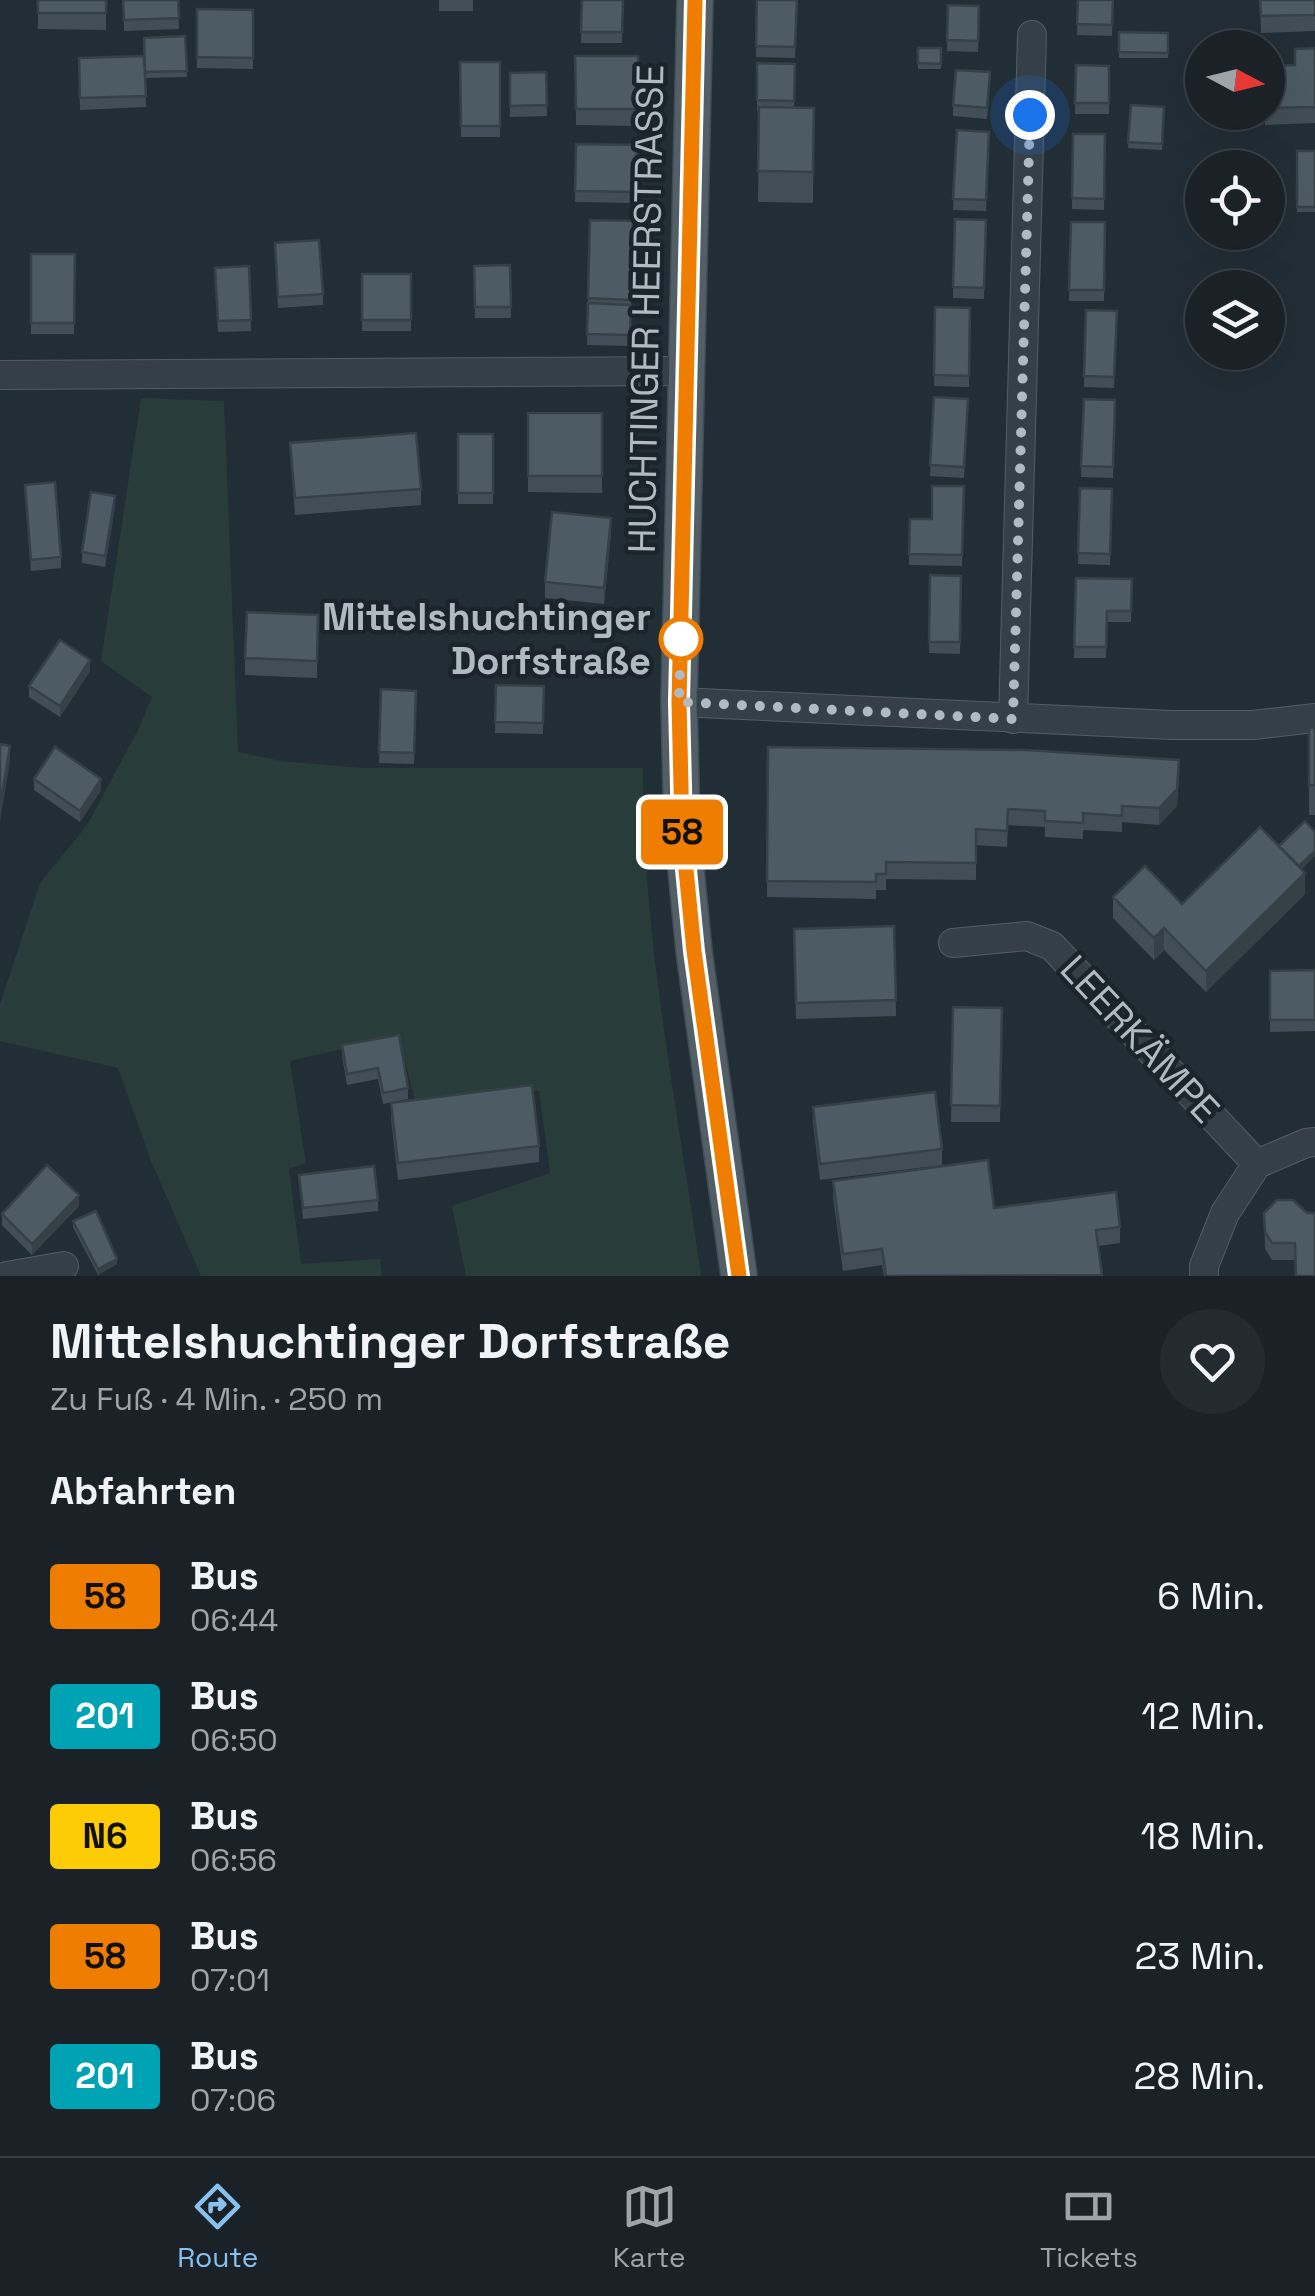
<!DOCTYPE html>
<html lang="de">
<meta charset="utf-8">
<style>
body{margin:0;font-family:"Space Grotesk",sans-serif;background:#232a30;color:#f1f3f6;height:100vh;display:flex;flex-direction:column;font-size:38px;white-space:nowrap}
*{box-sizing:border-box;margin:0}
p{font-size:32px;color:#9fa4a8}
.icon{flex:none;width:55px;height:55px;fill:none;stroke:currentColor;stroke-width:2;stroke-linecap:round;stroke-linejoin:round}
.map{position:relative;height:1276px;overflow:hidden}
.panel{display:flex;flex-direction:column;background:#1a2228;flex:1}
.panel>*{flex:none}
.badge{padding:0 20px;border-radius:8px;font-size:35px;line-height:65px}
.needle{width:65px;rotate:97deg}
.fabs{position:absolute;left:1185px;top:30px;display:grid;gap:20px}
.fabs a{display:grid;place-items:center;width:100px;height:100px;border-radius:50%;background:#1a2228;box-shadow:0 10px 40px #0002,0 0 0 2px #383f45;font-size:50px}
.you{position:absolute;width:50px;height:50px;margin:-25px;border:8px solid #fff;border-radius:50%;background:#1a73e8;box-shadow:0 0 0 15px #1a73e833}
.map>.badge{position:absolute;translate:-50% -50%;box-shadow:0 0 0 5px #fff}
h2{padding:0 50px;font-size:38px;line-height:90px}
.round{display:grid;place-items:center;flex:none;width:105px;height:105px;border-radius:52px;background:#232a30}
.head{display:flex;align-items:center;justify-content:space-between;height:170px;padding:0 50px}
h1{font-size:48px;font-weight:600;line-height:75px}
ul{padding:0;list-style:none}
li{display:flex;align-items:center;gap:30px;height:120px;padding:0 50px}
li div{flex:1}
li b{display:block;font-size:38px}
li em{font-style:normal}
li .badge{min-width:110px;font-weight:700;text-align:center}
.tab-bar{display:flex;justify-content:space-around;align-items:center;height:140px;border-top:2px solid #383f45;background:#1a2228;font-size:28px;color:#9fa4a8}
.tab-bar a{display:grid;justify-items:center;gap:5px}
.tab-bar .on{color:#88c1f0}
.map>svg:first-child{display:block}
.green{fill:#283c39}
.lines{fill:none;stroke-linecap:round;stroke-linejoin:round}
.minor-casing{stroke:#535d64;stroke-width:30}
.major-casing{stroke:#414b53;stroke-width:38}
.minor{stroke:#353f47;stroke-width:28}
.major{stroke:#535f67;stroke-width:35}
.wall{fill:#424e57}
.shaded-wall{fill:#364047}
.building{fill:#4d5b65;stroke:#364047;stroke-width:2.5}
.line-casing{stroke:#fff;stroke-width:22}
.line{stroke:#ef7d00;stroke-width:15}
.walk{stroke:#b0bac3;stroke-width:10;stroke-dasharray:0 18}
.stop-dot{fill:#fff;stroke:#ef7d00;stroke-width:5}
.labels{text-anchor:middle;stroke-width:9;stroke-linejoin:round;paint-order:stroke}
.street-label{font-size:38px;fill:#b0bac3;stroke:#1b242b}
.stop-label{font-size:38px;font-weight:bold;fill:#b0bac3;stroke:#1b242b;text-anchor:end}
</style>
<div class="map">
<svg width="1315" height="1276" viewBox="0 0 1315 1276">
<rect width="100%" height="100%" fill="#222e36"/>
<path class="green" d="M 141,398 L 224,401 L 238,752 L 281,761 L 362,768 L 643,768 C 642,939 678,1107 701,1276 L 466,1276 L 452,1206 L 550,1173 L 539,1091 L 416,1105 L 399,1036 L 290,1061 L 306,1163 L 289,1169 L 301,1264 L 380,1259 L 382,1276 L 201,1276 L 151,1161 L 118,1068 L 0,1041 L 0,1004 L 40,883 L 87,825 L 138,730 L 152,697 L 101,661 Z"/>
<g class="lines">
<g class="minor-casing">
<path id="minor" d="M 0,375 L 686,371
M 679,702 L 1172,725 L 1253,725 L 1315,718
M 1013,719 L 1032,35
M 953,943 L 1027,936 L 1052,946 L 1257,1164
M 7,1276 L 64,1266
M 1204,1276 L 1204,1266 L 1225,1213 L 1257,1164 L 1306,1143 L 1315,1142"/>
</g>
<g class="major-casing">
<path id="major" d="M 695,0 L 679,702 L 682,829 L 694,951 L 739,1276"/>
</g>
<use href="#minor" class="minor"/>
<use href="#major" class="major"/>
</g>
<path class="wall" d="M 38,0 L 106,0 L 106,30 L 38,29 Z
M 123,0 L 178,0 L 179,29 L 124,31 Z
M 439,0 L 473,0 L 473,11 L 439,11 Z
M 582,0 L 623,0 L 622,43 L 581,43 Z
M 757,0 L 797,0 L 795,58 L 756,57 Z
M 1078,0 L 1113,0 L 1112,36 L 1077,35 Z
M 1260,0 L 1315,0 L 1315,31 L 1261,33 Z
M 948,5 L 979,6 L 978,52 L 947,51 Z
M 197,9 L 253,10 L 253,69 L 197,68 Z
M 1119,32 L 1168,33 L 1168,58 L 1119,58 Z
M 185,36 L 187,77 L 145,78 L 146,107 L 80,110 L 79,58 L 144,56 Z
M 918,48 L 941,48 L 941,69 L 918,69 Z
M 1315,48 L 1315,123 L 1265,125 L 1265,112 L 1268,112 L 1268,66 L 1295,65 Z
M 575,56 L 638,56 L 638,126 L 576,125 Z
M 460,62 L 500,62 L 500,137 L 461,137 Z
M 757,63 L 795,64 L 794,108 L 814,108 L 813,203 L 758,202 L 759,111 L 757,111 Z
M 1076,65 L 1109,66 L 1109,114 L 1075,114 Z
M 546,72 L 547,116 L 510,117 L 510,73 Z
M 990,83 L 987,119 L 953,116 L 953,105 Z
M 1131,105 L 1164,107 L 1162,150 L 1128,148 Z
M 957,130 L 989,132 L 986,211 L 953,210 Z
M 1073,134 L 1105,134 L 1104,210 L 1072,209 Z
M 576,144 L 637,145 L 636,203 L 575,202 Z
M 1297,151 L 1315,151 L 1315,212 L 1297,212 Z
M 955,219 L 986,220 L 984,299 L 953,298 Z
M 590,220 L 633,221 L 630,346 L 587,345 Z
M 1071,222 L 1105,222 L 1104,301 L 1069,301 Z
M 31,254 L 75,254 L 74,334 L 31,334 Z
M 275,254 L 323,294 L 323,305 L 278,308 Z
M 510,265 L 511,318 L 475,318 L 474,266 Z
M 249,266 L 251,331 L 218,332 L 215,268 Z
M 362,274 L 411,274 L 411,331 L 362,331 Z
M 935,307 L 970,308 L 969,387 L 934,386 Z
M 1086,310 L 1117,311 L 1114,388 L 1084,387 Z
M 934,397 L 968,399 L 964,478 L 930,476 Z
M 1084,399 L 1115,400 L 1113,478 L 1081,477 Z
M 528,413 L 602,413 L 602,493 L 528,492 Z
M 458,434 L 493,434 L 493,504 L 458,504 Z
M 290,443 L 421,489 L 421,505 L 295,515 Z
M 25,485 L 61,557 L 61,568 L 31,571 Z
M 964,486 L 962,566 L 909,565 L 910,519 L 932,519 Z
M 1080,488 L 1112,489 L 1110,565 L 1078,564 Z
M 115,507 L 105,567 L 82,563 L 82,552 Z
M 611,534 L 604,604 L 545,598 L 545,582 Z
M 930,575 L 961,576 L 960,654 L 929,653 Z
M 1076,578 L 1132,579 L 1131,622 L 1107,622 L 1106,658 L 1074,658 Z
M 318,615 L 317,678 L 245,675 L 245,658 Z
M 90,671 L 60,717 L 29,697 L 29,686 Z
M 496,685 L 544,686 L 543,734 L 495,733 Z
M 381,689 L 416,691 L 414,764 L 379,763 Z
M 1309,728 L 1315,728 L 1315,815 L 1309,815 Z
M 768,747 L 1179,776 L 1177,806 L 1159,825 L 1122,822 L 1122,832 L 1083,830 L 1083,839 L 1045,837 L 1045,827 L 1008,825 L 1007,847 L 976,845 L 976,880 L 886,879 L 886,890 L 876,890 L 876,899 L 767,897 Z
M 34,779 L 101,790 L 80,822 L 34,790 Z
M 1302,869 L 1305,894 L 1206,992 L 1164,950 L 1154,960 L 1113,918 L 1113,897 L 1182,904 Z
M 894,926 L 896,1016 L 796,1019 L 794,929 Z
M 1315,970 L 1315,1031 L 1270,1032 L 1270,971 Z
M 953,1007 L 1002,1008 L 1000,1122 L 951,1122 Z
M 342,1045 L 408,1088 L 408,1099 L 383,1104 L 378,1079 L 347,1085 L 342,1056 Z
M 391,1103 L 539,1146 L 539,1162 L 398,1180 L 391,1119 Z
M 813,1107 L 942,1149 L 942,1165 L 820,1180 L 813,1123 Z
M 299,1175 L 378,1200 L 378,1211 L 303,1219 Z
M 833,1181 L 994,1208 L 1120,1227 L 1120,1243 L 1098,1246 L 1102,1276 L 884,1276 L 882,1265 L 843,1271 L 833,1197 Z
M 79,1206 L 32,1255 L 2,1225 L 2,1214 Z
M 1264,1213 L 1307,1213 L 1295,1260 L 1272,1260 L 1265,1249 Z
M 73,1221 L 117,1264 L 98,1275 L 73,1227 Z"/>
<path class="shaded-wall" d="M 115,496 L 115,507 L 105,567 L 105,556 Z
M 611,518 L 611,534 L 604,604 L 604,588 Z
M 90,660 L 90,671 L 60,717 L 60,706 Z
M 10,746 L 10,762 L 0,822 L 0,806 Z
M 1179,760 L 1177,806 L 1159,825 L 1159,808 Z
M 101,779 L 101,790 L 80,822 L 80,811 Z
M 1315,851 L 1315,856 L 1291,880 L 1291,874 Z
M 1305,873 L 1305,894 L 1206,992 L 1206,971 Z
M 1164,928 L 1164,950 L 1154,960 L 1154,938 Z
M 79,1195 L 79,1206 L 32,1255 L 32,1244 Z
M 117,1259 L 117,1264 L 98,1275 L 98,1269 Z"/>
<path class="building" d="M 38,0 L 106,0 L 106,13 L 38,13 Z
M 123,0 L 178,0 L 179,18 L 124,20 Z
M 582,0 L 623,0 L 622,32 L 581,32 Z
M 757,0 L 797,0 L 795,47 L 756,46 Z
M 1078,0 L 1113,0 L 1112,25 L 1077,24 Z
M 1260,0 L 1315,0 L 1315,15 L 1261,16 Z
M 948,5 L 979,6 L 978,41 L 947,40 Z
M 197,9 L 253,10 L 253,58 L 197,57 Z
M 1119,32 L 1168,33 L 1168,53 L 1119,52 Z
M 185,36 L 187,71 L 145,72 L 144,38 Z
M 918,48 L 941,48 L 941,64 L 918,63 Z
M 1315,48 L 1315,107 L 1268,108 L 1268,66 L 1295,65 L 1295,49 Z
M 144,56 L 146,96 L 80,98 L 79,58 Z
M 575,56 L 638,56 L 638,109 L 576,109 Z
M 460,62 L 500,62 L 500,126 L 461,126 Z
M 757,63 L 795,64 L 794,101 L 757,100 Z
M 1076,65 L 1109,66 L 1109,103 L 1075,103 Z
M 956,70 L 990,72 L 987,108 L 953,105 Z
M 546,72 L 547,105 L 510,106 L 510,73 Z
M 1131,105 L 1164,107 L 1162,144 L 1128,142 Z
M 759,107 L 814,108 L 813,172 L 758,171 Z
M 957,130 L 989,132 L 986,200 L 953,199 Z
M 1073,134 L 1105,134 L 1104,199 L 1072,198 Z
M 576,144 L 637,145 L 636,192 L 575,191 Z
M 1297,151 L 1315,151 L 1315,207 L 1297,207 Z
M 955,219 L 986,220 L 984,288 L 953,287 Z
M 590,220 L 633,221 L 631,300 L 588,298 Z
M 1071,222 L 1105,222 L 1104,290 L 1069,290 Z
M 319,240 L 323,294 L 278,297 L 275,243 Z
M 31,254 L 75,254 L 74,323 L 31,323 Z
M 510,265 L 511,307 L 475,307 L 474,266 Z
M 249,266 L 251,320 L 218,321 L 215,268 Z
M 362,274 L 411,274 L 411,320 L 362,320 Z
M 588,303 L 631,305 L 630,335 L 587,334 Z
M 935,307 L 970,308 L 969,376 L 934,375 Z
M 1086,310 L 1117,311 L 1114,377 L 1084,376 Z
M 934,397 L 968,399 L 964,467 L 930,465 Z
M 1084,399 L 1115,400 L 1113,467 L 1081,466 Z
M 528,413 L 602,413 L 602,476 L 528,476 Z
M 416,433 L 421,489 L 295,498 L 290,443 Z
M 458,434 L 493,434 L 493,493 L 458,493 Z
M 55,482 L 61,557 L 31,560 L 25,485 Z
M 932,486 L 964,486 L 962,555 L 909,554 L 910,519 L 932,519 Z
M 1080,488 L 1112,489 L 1110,554 L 1078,553 Z
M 91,492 L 115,496 L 105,556 L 82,552 Z
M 552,512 L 611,518 L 604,588 L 545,582 Z
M 930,575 L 961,576 L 960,642 L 929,642 Z
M 1076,578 L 1132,579 L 1131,611 L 1107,611 L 1106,647 L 1074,647 Z
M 247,612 L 318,615 L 317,661 L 245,658 Z
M 60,640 L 90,660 L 60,706 L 29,686 Z
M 496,685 L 544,686 L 543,723 L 495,722 Z
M 381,689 L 416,691 L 414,753 L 379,752 Z
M 1309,728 L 1315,728 L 1315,785 L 1309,785 Z
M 0,744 L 10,746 L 0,806 Z
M 55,747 L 101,779 L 80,811 L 34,779 Z
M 768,747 L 1027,750 L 1179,760 L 1177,789 L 1159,808 L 1122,806 L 1122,816 L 1083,813 L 1083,823 L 1045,821 L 1045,811 L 1008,809 L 1007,831 L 976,829 L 976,863 L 886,862 L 886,874 L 876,874 L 876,882 L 767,881 Z
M 1305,821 L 1315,832 L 1315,851 L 1299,866 L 1279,846 Z
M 1260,827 L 1305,873 L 1206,971 L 1164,928 L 1154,938 L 1113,897 L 1145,866 L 1182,904 Z
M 894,926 L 896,1000 L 796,1003 L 794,929 Z
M 1315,970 L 1315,1020 L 1270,1020 L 1270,971 Z
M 953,1007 L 1002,1008 L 1000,1106 L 951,1105 Z
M 399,1035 L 408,1088 L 383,1093 L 378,1068 L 347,1074 L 342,1045 Z
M 532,1085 L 539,1146 L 398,1163 L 391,1103 Z
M 935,1092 L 942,1149 L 820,1164 L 813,1107 Z
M 988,1160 L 994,1208 L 1116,1192 L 1120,1227 L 1096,1230 L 1102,1275 L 886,1276 L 882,1249 L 843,1254 L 833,1181 Z
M 47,1165 L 79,1195 L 32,1244 L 2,1214 Z
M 374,1166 L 378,1200 L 303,1208 L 299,1175 Z
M 1277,1200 L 1293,1200 L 1307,1213 L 1315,1213 L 1315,1276 L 1296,1276 L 1295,1243 L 1272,1243 L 1265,1232 L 1264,1213 Z
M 96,1211 L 117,1259 L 98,1269 L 73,1221 Z"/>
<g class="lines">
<g class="line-casing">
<path id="line" d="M 695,0 L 679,702 L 682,829 L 694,951 L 739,1276"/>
</g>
<use href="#line" class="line"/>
<path class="walk" d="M 681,639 L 679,702 L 1013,719 L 1030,115"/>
</g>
<circle class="stop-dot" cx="681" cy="639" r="20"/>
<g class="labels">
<g class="street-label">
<text transform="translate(646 309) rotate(-89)" y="13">HUCHTINGER HEERSTRASSE</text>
<text transform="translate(1140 1039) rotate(47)" y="13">LEERKÄMPE</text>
</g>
<g class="stop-label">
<text x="651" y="630">Mittelshuchtinger<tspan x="651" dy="44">Dorfstraße</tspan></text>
</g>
</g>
</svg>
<div class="fabs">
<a><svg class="needle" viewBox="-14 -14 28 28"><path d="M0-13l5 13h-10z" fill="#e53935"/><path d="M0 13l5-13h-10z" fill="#9fa4a8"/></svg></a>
<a><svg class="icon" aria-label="locate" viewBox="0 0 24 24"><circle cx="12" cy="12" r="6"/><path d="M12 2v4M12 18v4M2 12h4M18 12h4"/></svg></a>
<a><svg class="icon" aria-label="layers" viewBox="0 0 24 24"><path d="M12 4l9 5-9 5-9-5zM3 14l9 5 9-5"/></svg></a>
</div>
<div class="you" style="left:1030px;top:115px"></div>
<b class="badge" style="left:682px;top:832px;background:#ef7d00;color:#111">58</b>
</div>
<section class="panel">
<div class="head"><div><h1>Mittelshuchtinger Dorfstraße</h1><p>Zu Fuß · 4 Min. · 250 m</p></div><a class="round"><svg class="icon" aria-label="heart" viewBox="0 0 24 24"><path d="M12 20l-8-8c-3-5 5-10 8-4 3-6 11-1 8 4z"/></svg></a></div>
<h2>Abfahrten</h2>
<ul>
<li><span class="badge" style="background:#ef7d00;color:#111">58</span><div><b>Bus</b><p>06:44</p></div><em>6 Min.</em></li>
<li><span class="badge" style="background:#00a3b4;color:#fff">201</span><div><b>Bus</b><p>06:50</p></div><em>12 Min.</em></li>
<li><span class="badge" style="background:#fecc05;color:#111">N6</span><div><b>Bus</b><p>06:56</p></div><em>18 Min.</em></li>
<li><span class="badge" style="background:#ef7d00;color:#111">58</span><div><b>Bus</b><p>07:01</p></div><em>23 Min.</em></li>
<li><span class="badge" style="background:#00a3b4;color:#fff">201</span><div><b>Bus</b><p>07:06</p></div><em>28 Min.</em></li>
</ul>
</section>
<nav class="tab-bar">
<a class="on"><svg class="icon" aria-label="directions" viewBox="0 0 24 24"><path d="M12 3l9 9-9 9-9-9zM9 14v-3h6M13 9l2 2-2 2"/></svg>Route</a>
<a><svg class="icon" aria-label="map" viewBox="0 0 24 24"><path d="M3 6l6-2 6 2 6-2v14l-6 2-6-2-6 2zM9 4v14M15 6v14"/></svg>Karte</a>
<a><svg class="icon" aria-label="tickets" viewBox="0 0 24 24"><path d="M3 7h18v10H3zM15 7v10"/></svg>Tickets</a>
</nav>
